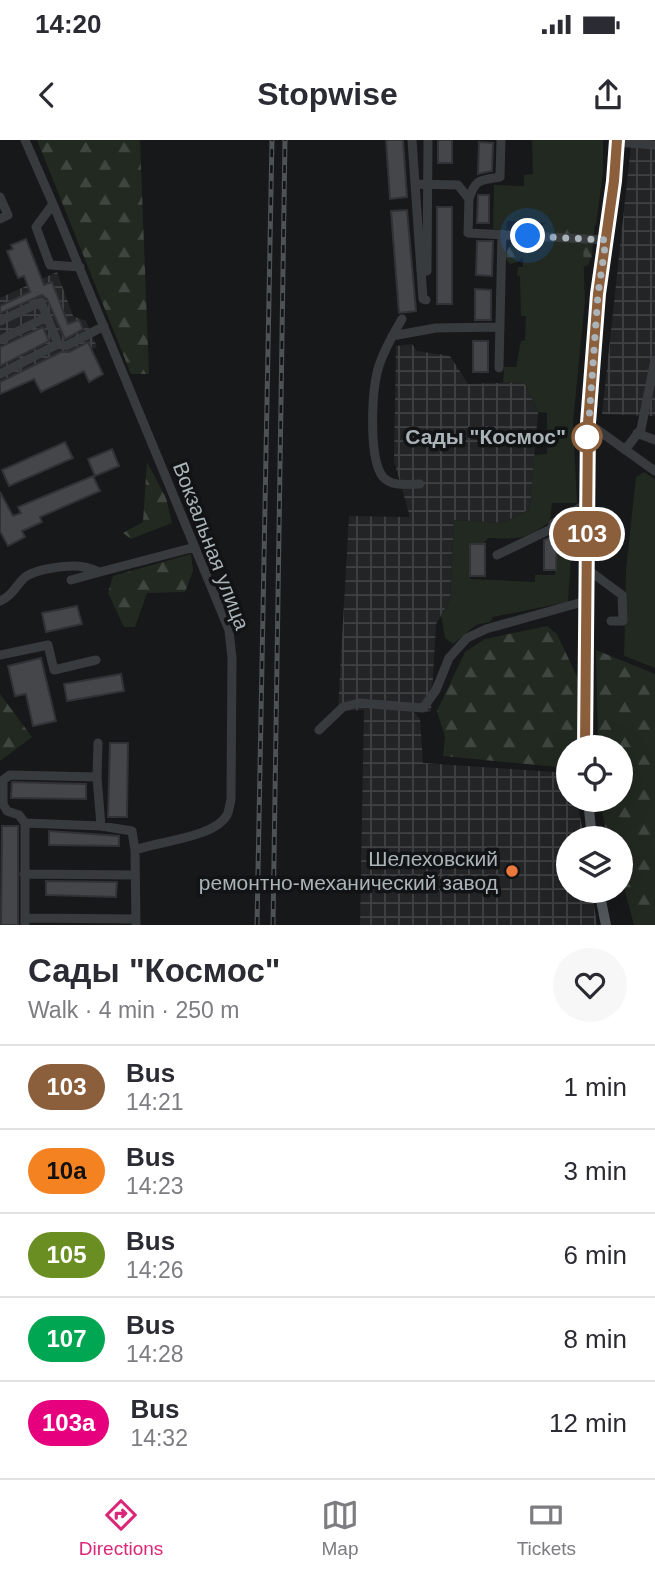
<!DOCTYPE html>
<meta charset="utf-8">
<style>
body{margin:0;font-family:Arial,sans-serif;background:#f7f7f7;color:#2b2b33;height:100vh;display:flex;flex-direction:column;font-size:26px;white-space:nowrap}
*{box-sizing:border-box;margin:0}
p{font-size:23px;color:#7c7c81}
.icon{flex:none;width:38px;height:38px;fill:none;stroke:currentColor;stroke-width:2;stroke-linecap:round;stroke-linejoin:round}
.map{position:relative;height:785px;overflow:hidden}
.details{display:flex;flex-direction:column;background:#fff;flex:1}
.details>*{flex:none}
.badge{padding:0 14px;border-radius:23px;font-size:24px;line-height:46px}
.tools{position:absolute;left:556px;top:595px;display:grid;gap:14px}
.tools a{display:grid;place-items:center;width:77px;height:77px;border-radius:50%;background:#fff;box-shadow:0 7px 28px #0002;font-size:35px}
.you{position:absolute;width:35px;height:35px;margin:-18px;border:5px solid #fff;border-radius:50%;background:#1a73e8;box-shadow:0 0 0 10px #1a73e833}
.map>.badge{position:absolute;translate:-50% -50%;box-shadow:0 0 0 4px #fff}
.round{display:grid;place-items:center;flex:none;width:74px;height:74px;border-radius:37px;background:#f7f7f7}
.headline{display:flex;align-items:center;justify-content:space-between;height:119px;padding:0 28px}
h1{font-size:33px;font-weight:700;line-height:52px}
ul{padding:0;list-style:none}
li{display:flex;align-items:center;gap:21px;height:84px;padding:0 28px;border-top:2px solid #e1e1e2}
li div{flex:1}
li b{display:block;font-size:26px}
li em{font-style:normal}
li .badge{min-width:77px;font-weight:700;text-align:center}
.status{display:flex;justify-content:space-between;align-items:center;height:49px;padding:0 35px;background:#fff;direction:ltr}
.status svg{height:19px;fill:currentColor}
header{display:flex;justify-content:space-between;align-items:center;height:91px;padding:0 28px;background:#fff;font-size:32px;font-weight:700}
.menu{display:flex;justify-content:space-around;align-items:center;height:98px;border-top:2px solid #e1e1e2;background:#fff;font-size:19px;color:#7c7c81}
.menu a{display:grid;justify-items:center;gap:4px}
.menu .on{color:#db2777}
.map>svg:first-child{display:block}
.industrial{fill:url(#industrial-grid)}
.forest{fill:url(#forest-firs)}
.garden{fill:#222921}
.building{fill:#444649;stroke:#313235;stroke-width:2}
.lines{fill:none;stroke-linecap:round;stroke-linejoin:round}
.minor{stroke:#383b3e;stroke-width:9}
.major{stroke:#54595d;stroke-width:10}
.rail-casing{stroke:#4d5255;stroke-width:5}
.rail{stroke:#121314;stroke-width:2.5;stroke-dasharray:8;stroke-linecap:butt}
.line-casing{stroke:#fff;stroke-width:16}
.line{stroke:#8b5e3c;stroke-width:10}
.walk{stroke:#aab3b8;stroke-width:7;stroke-dasharray:0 12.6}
.stop-dot{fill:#fff;stroke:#8b5e3c;stroke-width:3.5}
.poi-dot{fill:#ec783c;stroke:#121314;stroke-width:2.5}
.labels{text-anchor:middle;stroke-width:7;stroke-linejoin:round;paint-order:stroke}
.stop-label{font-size:21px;font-weight:bold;fill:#aab3b8;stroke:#121314;text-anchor:end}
.street-label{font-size:21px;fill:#aab3b8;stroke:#121314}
.poi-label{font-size:21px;fill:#aab3b8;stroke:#121314;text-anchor:end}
</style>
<div class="status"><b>14:20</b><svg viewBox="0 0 49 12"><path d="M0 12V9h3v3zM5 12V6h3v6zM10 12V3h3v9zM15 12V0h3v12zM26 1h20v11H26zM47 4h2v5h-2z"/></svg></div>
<header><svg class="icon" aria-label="back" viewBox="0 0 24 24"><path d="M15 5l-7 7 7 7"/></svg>Stopwise<svg class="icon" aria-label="share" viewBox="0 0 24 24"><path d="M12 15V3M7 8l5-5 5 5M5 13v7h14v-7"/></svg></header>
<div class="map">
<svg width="655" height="785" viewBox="0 0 655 785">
<defs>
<pattern id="industrial-grid" width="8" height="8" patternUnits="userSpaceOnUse" patternTransform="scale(1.75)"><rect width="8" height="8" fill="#232426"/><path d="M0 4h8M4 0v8" fill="none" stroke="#404143"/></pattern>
<pattern id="forest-firs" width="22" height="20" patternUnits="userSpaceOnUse" patternTransform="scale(1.75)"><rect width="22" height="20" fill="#222921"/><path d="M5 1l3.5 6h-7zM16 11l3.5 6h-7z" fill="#3f463f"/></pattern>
</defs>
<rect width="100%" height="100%" fill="#171819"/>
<path class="industrial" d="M 631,5 L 655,6 L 655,276 L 602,274 Z
M 57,132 L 73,176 L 86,181 L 97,207 L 0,255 L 0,158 Z
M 412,204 L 417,211 L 450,216 L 468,244 L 524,242 L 538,272 L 530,369 L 503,383 L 454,380 L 450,460 L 436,484 L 431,572 L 412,570 L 420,579 L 423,623 L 569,633 L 569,660 L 577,660 L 584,698 L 569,698 L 569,751 L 592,751 L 597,785 L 360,785 L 364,570 L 338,571 L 349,376 L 410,377 L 394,321 L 396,206 Z"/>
<path class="forest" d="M 37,0 L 140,0 L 149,234 L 131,234 Z
M 596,66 L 592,116 L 588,125 L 579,128 L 524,116 L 518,122 L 510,124 L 506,119 L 507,110 L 522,86 L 540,87 L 551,80 Z
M 147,322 L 166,358 L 172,383 L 131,399 L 123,393 L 143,382 Z
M 191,414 L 193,431 L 185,452 L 147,453 L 135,487 L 124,487 L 108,453 L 113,436 Z
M 547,486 L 557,494 L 579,541 L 579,607 L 569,607 L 569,625 L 557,627 L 443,616 L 445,597 L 437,571 L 465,512 L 485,499 Z
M 596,510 L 655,534 L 655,785 L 634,785 L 624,747 L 621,744 L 621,698 L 607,698 L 600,660 L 621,660 L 621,607 L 598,607 Z
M 0,554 L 32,597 L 0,621 Z"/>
<path class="garden" d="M 532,0 L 603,0 L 603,32 L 596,85 L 507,81 L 506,90 L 493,89 L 494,45 L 524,46 L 524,35 L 533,34 Z
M 523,103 L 583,104 L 585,161 L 573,282 L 577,363 L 552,363 L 550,382 C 523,400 520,399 488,398 L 483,404 L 471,404 L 470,439 L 535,442 L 535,435 L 555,435 L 557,385 L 574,374 L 568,462 L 493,477 L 490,482 L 476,485 L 453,504 L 445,498 L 441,475 L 450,460 L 454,380 L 503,383 L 530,369 L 534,315 L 547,314 L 547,273 L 538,272 L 524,242 L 503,243 L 504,227 L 516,227 L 521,201 L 525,200 L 526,176 L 521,176 L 520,136 L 517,136 L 518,127 L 523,127 Z
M 644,332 L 655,339 L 655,528 L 624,516 L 626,429 L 636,337 Z"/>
<path class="building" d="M 386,0 L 403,0 L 407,57 L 390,59 Z
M 438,0 L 452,0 L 452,23 L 438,23 Z
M 479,2 L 493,3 L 492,31 L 478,34 Z
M 478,55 L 489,55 L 489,83 L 477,83 Z
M 437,67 L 452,67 L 452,164 L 437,164 Z
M 407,70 L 416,171 L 399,173 L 391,71 Z
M 26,99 L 44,145 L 52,142 L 68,184 L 79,180 L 83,189 L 65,199 L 47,159 L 42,155 L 0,173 L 0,166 L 30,152 L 24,136 L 18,138 L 7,111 L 13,109 L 11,105 Z
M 477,101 L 493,101 L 492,136 L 476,135 Z
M 475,149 L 491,150 L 491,180 L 475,180 Z
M 43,187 L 49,201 L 0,226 L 0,207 Z
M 473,201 L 488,201 L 488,232 L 473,232 Z
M 88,202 L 103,234 L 89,242 L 84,231 L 41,252 L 34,239 L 0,254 L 0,242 L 61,212 L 69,212 Z
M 65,302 L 73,318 L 9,346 L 2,330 Z
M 112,309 L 119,326 L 95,336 L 88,319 Z
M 93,336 L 100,351 L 40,377 L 42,382 L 22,391 L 25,397 L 8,406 L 0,391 L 0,352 L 13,376 L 21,373 L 18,367 Z
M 549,398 L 557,398 L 556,430 L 544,430 L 544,400 Z
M 470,404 L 485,404 L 485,436 L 470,436 Z
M 77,466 L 82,484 L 46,492 L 42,473 Z
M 41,518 L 56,581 L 33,586 L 26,554 L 15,556 L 8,526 Z
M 121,534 L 124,551 L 67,561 L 64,544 Z
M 110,603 L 128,603 L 127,677 L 108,677 Z
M 12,642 L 86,644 L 86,659 L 11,658 Z
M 2,686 L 18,686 L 18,785 L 1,785 Z
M 49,691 L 119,696 L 119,706 L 49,705 Z
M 46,741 L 117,742 L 116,757 L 46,755 Z"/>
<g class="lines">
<path class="minor" d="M 25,0 L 53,64 L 229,490 L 232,518 L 231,659 C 230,664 229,671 227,675 C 214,698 159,701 135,710
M 412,0 L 423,159 L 426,160
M 617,2 L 655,5
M 415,44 L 458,45 L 469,59 L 468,93 L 606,100
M 0,57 L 8,75 L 0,79
M 469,59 C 475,39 480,40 500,37 L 501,0
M 53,64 L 36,87 L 50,125 L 80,127
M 427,131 L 428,0
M 402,179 C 393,195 383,211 378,229 C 372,251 368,318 383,337 C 392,347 408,344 420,344
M 0,181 L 41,162 L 58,204 L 0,234
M 392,196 L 436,188 L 500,187
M 0,200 L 47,177
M 58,204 L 66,206 L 104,186
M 499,228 L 502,94
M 588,283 L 655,331
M 637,293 L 655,300
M 625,310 L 641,289 L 655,220
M 497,415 L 551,389 L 554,383 L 588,363
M 587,429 L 622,455 L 623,481 L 611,481
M 71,440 L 100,432
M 0,461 C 12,456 15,447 24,438 C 34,429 70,424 84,427 C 89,428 94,430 100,432 L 195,407
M 0,515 L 48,505 L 54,530 L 96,520
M 319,590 L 343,567 L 359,563 L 423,568 L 436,550 L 449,518 L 467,498 L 486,489 L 586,461
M 97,637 L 98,603
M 25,683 L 19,675 L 7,671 L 3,664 L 3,640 L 10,635 L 97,637 L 101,686
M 24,734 L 135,735
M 25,778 L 136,779
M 25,785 L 25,683 L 101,686 L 132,691 L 135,710 L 136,785"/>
<path class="major" d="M 585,607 L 588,283 L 598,154 L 612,59 L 617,0
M 588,660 L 592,698
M 599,751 L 606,785"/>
<g class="rail-casing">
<path id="rail" d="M 257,785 L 272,0
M 273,785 L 285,0"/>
</g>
<use href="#rail" class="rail"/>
</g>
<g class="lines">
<g class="line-casing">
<path id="line" d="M 585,607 L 588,283 L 598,154 L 614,41 L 617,0"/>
</g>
<use href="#line" class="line"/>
<path class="walk" d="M 528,96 L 606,100 L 598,154 L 587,308 L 587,297"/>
</g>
<circle class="stop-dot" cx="587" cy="297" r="14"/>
<circle class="poi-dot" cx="512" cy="731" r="7"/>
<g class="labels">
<g class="stop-label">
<text x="566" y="304">Сады "Космос"</text>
</g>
<g class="street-label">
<text transform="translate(211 406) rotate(69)" y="7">Вокзальная улица</text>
</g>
<g class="poi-label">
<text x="498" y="726">Шелеховский<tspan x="498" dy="24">ремонтно-механический завод</tspan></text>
</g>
</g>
</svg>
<div class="tools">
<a><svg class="icon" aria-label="locate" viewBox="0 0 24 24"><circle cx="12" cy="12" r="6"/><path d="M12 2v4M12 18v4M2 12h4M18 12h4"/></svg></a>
<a><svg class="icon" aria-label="layers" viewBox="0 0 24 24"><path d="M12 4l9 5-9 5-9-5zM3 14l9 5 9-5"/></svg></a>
</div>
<div class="you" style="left:528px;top:96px"></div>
<b class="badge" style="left:587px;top:394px;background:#8b5e3c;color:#fff">103</b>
</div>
<section class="details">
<div class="headline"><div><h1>Сады &quot;Космос&quot;</h1><p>Walk · 4 min · 250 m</p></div><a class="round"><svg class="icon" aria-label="heart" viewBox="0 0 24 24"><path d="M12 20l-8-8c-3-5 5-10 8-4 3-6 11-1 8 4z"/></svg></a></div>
<ul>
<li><span class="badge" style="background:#8b5e3c;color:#fff">103</span><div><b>Bus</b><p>14:21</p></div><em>1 min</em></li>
<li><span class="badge" style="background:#f58220;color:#111">10а</span><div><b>Bus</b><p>14:23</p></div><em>3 min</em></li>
<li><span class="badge" style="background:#6b8e23;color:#fff">105</span><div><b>Bus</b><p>14:26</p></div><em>6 min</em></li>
<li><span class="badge" style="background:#00a651;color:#fff">107</span><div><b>Bus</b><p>14:28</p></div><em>8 min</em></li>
<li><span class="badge" style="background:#e6007e;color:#fff">103а</span><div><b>Bus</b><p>14:32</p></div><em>12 min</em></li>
</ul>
</section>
<nav class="menu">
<a class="on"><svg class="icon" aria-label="directions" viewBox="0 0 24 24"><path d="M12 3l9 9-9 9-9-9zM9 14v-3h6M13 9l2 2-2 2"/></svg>Directions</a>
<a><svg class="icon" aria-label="map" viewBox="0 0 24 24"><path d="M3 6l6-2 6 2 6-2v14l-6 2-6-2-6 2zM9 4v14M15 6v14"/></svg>Map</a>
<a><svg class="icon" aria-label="tickets" viewBox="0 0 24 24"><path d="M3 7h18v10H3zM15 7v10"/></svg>Tickets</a>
</nav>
